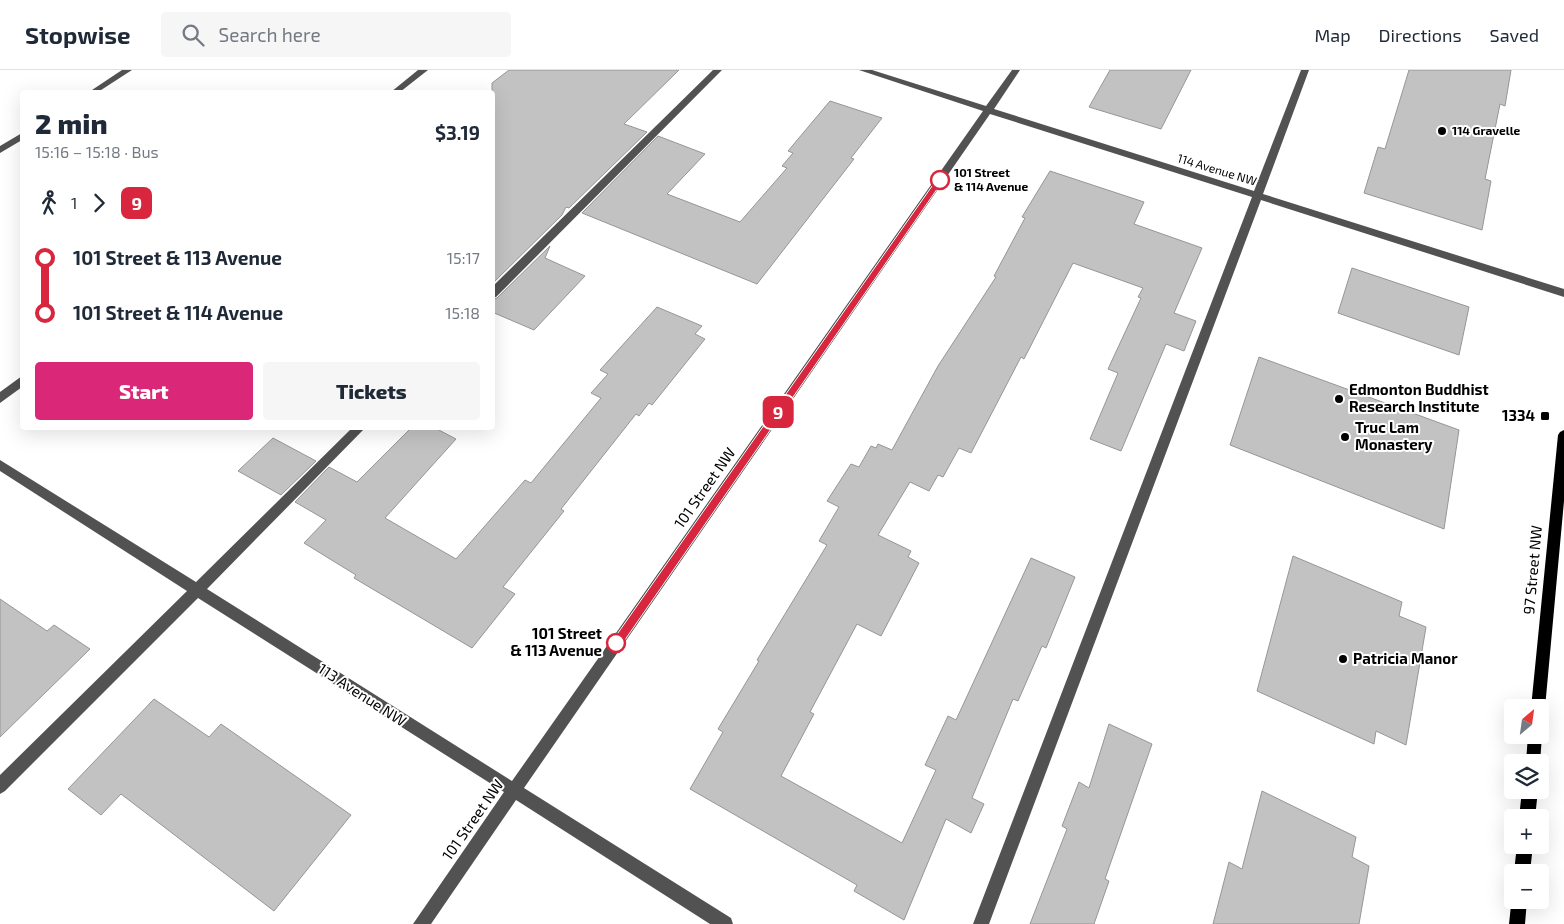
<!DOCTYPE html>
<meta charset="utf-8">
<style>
body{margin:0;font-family:"Exo 2",sans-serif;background:#f6f6f7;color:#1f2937;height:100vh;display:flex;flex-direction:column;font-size:19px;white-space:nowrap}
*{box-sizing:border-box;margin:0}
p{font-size:16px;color:#747a83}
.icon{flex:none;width:28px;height:28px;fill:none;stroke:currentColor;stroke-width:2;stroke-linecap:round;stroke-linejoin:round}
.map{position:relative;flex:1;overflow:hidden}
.details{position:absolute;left:20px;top:20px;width:475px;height:340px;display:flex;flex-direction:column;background:#fff;border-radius:5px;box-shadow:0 5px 20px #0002}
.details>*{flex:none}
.badge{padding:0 10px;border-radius:8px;font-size:18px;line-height:32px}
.needle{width:32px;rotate:29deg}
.fabs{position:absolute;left:1504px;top:629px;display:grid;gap:10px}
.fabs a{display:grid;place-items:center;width:45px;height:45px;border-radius:5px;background:#fff;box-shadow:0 5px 20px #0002;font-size:25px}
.map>.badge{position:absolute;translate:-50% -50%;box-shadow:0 0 0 2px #fff}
.legs{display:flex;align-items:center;gap:8px;height:55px;padding:0 15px;font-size:16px}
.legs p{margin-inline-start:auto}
.head{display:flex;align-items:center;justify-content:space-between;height:85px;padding:0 15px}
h1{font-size:28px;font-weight:800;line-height:38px}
.cta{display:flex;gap:10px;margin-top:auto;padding:10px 15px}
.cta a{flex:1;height:58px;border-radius:5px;background:#db2777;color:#fff;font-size:20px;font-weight:800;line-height:58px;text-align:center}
.cta a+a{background:#f6f6f7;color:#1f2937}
ul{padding:0 15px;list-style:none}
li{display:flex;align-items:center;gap:18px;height:55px;font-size:19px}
li i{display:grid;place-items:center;width:8px;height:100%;margin:0 6px;background:currentColor}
li i::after{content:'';width:12px;height:12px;margin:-6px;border:4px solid;border-radius:50%;background:#fff}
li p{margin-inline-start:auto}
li:first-child i{background:linear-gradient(#0000 50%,currentColor 0)}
li:last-child i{background:linear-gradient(currentColor 50%,#0000 0)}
header{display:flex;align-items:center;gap:30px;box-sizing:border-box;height:70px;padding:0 25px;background:#fff;border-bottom:1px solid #e0e1e3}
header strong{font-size:24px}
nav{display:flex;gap:28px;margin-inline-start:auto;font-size:18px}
.search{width:350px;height:45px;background:#f6f6f7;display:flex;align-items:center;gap:12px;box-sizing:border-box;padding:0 18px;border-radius:5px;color:#747a83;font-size:19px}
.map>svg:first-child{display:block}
.building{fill:#c2c2c2;stroke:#969696}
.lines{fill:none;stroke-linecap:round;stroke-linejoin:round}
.minor{fill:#525252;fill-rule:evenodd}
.major{fill:#000;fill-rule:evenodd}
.line-1{fill:#d7263d;stroke:#fff}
.poi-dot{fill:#000;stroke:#fff;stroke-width:2}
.stop-1-dot{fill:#fff;stroke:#d7263d;stroke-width:2.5}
.labels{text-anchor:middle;stroke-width:4;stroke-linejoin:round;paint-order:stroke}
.far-poi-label{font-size:12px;font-weight:bold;fill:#000;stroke:#fff;text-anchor:start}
.far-street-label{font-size:12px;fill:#000;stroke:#fff}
.far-stop-label{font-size:12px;font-weight:bold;fill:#000;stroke:#fff;text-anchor:start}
.poi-label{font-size:15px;font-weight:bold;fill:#000;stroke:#fff;text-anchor:start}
.street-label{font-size:15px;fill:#000;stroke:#fff}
.stop-label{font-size:15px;font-weight:bold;fill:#000;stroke:#fff;text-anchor:end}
</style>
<header>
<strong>Stopwise</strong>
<div class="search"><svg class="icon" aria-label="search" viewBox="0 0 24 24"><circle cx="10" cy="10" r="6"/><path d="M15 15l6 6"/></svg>Search here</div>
<nav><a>Map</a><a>Directions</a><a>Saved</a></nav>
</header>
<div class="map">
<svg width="1564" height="854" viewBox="0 0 1564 854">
<rect width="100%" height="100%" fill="#fff"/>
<path class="building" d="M 509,0 L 679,0 L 624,54 L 647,62 L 569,138 L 566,137 L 562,145 L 492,214 L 492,13 Z
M 1110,0 L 1191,0 L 1161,59 L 1089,37 Z
M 1409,0 L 1511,0 L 1505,36 L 1500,34 L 1485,109 L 1491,111 L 1482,160 L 1364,123 L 1378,77 L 1385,79 Z
M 830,31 L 882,48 L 851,88 L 854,89 L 757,214 L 582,143 L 658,66 L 705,84 L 667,124 L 740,152 L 787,98 L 782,96 L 793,83 L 788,81 Z
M 1050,101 L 1144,132 L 1134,154 L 1202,178 L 1174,243 L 1196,251 L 1184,281 L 1166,274 L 1121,381 L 1090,369 L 1118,303 L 1108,299 L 1141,228 L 1138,227 L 1143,218 L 1073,193 L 1024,289 L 1021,287 L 971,383 L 959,378 L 943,407 L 938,405 L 929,421 L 910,412 L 878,465 L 911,481 L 908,487 L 919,493 L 881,566 L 857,554 L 810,642 L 814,644 L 781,706 L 902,773 L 936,700 L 925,695 L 948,646 L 956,650 L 1031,488 L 1075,507 L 1046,578 L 1042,576 L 1018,631 L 1013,629 L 972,728 L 984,734 L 971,763 L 946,749 L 904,850 L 854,821 L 857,815 L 690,719 L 723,662 L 718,659 L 759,591 L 757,590 L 827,475 L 819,471 L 839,437 L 827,431 L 851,394 L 859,397 L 871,376 L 876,378 L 878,374 L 892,380 L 938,296 L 996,207 L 994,206 L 1025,148 L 1022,147 Z
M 550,176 L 545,188 L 585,206 L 534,260 L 492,242 L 492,230 L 497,228 Z
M 1352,198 L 1469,237 L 1459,285 L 1338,243 Z
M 657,237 L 702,256 L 695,264 L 705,269 L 652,335 L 649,333 L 639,346 L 636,344 L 561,439 L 564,441 L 503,517 L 515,524 L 472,578 L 354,508 L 356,505 L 304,473 L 326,450 L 295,432 L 329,397 L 357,412 L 411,358 L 435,358 L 456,369 L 385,448 L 456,489 L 525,410 L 531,413 L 601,328 L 591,323 L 608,304 L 600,300 Z
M 1259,287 L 1459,360 L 1444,459 L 1230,375 Z
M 273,368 L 316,391 L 281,425 L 238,401 Z
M 1293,486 L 1402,532 L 1399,546 L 1426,557 L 1406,675 L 1376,661 L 1374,674 L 1257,621 Z
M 0,529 L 47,561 L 54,555 L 90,579 L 0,667 Z
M 154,629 L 209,667 L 221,654 L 351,745 L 274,841 L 121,724 L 101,745 L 68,719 Z
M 1109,654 L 1152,674 L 1105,809 L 1109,811 L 1094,854 L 1030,854 L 1067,759 L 1062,756 L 1079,712 L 1089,718 Z
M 1262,721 L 1356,767 L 1352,787 L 1369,796 L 1359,854 L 1213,854 L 1229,792 L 1242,799 Z"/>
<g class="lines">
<path class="minor" d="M 122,0 L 132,0 L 98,22 L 89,22 Z
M 418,0 L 428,0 L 400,22 L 391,22 Z
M 713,0 L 722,0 L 496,227 L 492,228 L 492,217 Z
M 859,0 L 872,0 L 986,36 L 1012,0 L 1020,0 L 994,39 L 1254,121 L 1301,0 L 1309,0 L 1263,124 L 1564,219 L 1564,227 L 1261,130 L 989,854 L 973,854 L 1252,127 L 990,44 L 524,718 L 731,848 L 733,854 L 710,854 L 516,730 L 431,854 L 413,854 L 504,722 L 198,528 L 5,721 L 0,724 L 0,705 L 187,521 L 0,401 L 0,390 L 196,512 L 352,358 L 365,358 L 207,519 L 512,711 L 983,41 Z
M 22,63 L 22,70 L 0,83 L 0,76 Z
M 22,306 L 22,317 L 0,333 L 0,322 Z"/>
<path class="major" d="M 1564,360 L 1564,431 L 1545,638 L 1543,643 L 1540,644 L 1540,638 L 1531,638 L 1558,365 L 1560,362 Z
M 1540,660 L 1542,665 L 1540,693 L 1526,692 L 1528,665 L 1540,665 Z
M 1522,720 L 1538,720 L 1535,748 L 1519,748 Z
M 1517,775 L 1533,775 L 1530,802 L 1514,802 Z
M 1512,826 L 1512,830 L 1527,830 L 1525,854 L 1509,854 Z"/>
</g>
<path class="line-1" d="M 940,108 L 943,110 L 942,112 L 620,577 L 613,577 L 613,570 L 937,109 Z"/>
<g class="poi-dot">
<circle cx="1442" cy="61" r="5"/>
<circle cx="1339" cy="329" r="5"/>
<rect x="1540" y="341" width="10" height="10" rx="2.5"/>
<circle cx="1345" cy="367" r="5"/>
<circle cx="1343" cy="589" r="5"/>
</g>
<g class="stop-1-dot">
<circle cx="940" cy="110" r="9"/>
<circle cx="616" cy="573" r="9"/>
</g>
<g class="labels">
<g class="far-poi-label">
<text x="1452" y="65">114 Gravelle</text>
</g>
<g class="far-street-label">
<text transform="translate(1217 100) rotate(17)" y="4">114 Avenue NW</text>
</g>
<g class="far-stop-label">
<text x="954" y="107">101 Street<tspan x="954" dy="14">&amp; 114 Avenue</tspan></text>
</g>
<g class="poi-label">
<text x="1349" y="325">Edmonton Buddhist<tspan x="1349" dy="17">Research Institute</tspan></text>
<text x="1535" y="351" text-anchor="end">1334</text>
<text x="1355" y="363">Truc Lam<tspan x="1355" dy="17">Monastery</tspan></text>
<text x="1353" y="594">Patricia Manor</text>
</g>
<g class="street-label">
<text transform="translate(705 418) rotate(-55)" y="5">101 Street NW</text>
<text transform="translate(1533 500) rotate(-85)" y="5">97 Street NW</text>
<text transform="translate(362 625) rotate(33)" y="5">113 Avenue NW</text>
<text transform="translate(473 750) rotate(-55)" y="5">101 Street NW</text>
</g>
<g class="stop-label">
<text x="602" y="569">101 Street<tspan x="602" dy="17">&amp; 113 Avenue</tspan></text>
</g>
</g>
</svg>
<div class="fabs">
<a><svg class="needle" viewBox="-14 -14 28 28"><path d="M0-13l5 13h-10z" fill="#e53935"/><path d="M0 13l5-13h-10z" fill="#747a83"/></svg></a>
<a><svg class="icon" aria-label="layers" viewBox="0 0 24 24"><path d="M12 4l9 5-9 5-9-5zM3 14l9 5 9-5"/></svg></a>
<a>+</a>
<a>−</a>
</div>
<b class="badge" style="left:778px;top:342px;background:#d7263d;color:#fff">9</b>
<section class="details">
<div class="head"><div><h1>2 min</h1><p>15:16 – 15:18 · Bus</p></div><b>$3.19</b></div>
<div class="legs"><svg class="icon" aria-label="walk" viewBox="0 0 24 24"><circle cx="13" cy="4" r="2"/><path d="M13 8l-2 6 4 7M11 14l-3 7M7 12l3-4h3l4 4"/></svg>1<svg class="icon" aria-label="forward" viewBox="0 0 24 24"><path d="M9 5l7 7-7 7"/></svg><b class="badge" style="background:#d7263d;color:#fff">9</b></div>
<ul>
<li><i style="color:#d7263d"></i><b>101 Street &amp; 113 Avenue</b><p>15:17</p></li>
<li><i style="color:#d7263d"></i><b>101 Street &amp; 114 Avenue</b><p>15:18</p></li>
</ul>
<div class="cta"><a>Start</a><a>Tickets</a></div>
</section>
</div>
